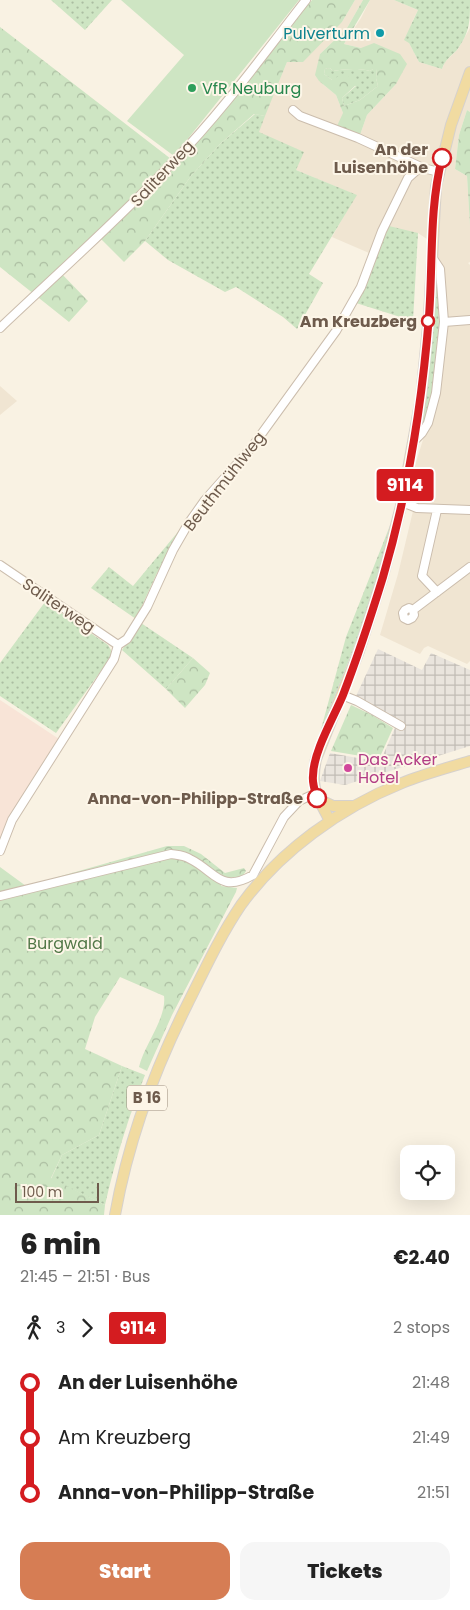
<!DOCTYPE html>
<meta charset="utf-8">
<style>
body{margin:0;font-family:Poppins,sans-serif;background:#f6f6f6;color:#222;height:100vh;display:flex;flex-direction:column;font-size:19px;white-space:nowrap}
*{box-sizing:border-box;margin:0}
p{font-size:16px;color:#767676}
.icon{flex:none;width:28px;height:28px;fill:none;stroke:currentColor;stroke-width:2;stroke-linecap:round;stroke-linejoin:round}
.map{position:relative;height:1215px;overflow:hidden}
.sheet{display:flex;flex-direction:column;background:#fff;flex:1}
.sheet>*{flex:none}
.badge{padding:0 10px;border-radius:4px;font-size:18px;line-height:32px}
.controls{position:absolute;left:400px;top:1145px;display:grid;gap:10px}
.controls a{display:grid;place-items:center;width:55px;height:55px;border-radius:10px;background:#fff;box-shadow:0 5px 20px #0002;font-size:25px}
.scale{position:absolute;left:15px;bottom:12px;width:84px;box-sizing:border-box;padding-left:5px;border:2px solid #6e5b4c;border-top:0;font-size:14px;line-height:18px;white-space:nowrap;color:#6e5b4c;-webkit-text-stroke:4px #fdf6e8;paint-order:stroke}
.map>.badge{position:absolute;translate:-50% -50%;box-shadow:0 0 0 2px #fff}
.legs{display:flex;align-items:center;gap:8px;height:55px;padding:0 20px;font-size:16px}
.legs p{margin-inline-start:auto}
.headline{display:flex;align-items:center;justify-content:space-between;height:85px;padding:0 20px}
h1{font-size:28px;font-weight:800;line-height:38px}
.cta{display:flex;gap:10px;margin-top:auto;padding:10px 20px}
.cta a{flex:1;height:58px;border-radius:15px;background:#d67d54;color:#fff;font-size:20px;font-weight:800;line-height:58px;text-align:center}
.cta a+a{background:#f6f6f6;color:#222}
ul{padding:0 20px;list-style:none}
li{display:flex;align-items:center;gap:18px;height:55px;font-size:19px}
li i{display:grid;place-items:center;width:8px;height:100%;margin:0 6px;background:currentColor}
li i::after{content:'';width:12px;height:12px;margin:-6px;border:4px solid;border-radius:50%;background:#fff}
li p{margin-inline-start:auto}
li:first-child i{background:linear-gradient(#0000 50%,currentColor 0)}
li:last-child i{background:linear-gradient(currentColor 50%,#0000 0)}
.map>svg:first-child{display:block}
.residential{fill:#f0e5d2}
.commercial{fill:#f8e4d7}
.industrial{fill:url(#industrial-grid)}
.grass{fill:url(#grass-dots)}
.forest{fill:url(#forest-crowns);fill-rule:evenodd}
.pitch{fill:#cee5c3}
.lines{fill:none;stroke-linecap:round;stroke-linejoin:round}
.minor-casing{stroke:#cbbdad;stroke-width:10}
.major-casing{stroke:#d6d1cd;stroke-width:12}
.minor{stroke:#fff;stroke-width:8}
.major{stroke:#f1dba1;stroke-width:10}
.line-1-casing{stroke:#fff;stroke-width:11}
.line-1{stroke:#d41c20;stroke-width:8}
.culture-dot{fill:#0f9aa8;stroke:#fdf6e8;stroke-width:2}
.leisure-dot{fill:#2e9e5b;stroke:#fdf6e8;stroke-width:2}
.stop-1-dot{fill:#fff;stroke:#d41c20;stroke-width:2.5}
.hotel-dot{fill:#d1479c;stroke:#fdf6e8;stroke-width:2}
.labels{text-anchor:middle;stroke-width:4;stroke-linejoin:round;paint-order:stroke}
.shield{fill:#fdf6e8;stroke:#998a7b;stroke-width:1}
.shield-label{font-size:15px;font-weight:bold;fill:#6e5b4c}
.culture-label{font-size:16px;fill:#0d838f;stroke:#fdf6e8;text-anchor:end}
.leisure-label{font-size:16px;fill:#27864d;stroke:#fdf6e8;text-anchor:start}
.stop-label{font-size:16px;font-weight:bold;fill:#6e5b4c;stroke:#fdf6e8;text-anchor:end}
.street-label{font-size:16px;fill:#6e5b4c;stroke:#fdf6e8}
.hotel-label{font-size:16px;fill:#b23c85;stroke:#fdf6e8;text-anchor:start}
.park-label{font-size:16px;fill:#527848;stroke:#fdf6e8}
</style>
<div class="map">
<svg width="470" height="1215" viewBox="0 0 470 1215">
<defs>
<pattern id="industrial-grid" width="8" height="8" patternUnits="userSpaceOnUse" patternTransform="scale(1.25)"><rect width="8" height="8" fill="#e9e4dd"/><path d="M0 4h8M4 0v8" fill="none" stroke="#c1bcb5"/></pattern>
<pattern id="grass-dots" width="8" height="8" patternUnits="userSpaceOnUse" patternTransform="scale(1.25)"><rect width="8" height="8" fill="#cee5c3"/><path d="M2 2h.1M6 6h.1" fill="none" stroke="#abbda1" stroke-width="1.8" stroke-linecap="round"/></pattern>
<pattern id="forest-crowns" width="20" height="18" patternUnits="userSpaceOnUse" patternTransform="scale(1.25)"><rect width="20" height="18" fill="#cee5c3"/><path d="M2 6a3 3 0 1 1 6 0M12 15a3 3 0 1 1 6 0" fill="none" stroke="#abbda1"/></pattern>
</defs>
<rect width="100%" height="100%" fill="#f9f2e3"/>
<path class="residential" d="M 355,0 L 363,0 L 347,28 L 320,54 L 319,81 L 336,95 L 343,113 L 360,135 L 367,115 L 396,84 L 361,48 L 344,44 L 361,18 L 370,0 L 394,0 L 418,10 L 412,22 L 409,43 L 419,62 L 442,69 L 445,62 L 458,49 L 470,28 L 470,112 L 467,110 L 459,135 L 455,169 L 467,176 L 470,226 L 470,262 L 468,263 L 470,265 L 470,661 L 467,664 L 428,646 L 424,648 L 420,654 L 380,635 L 398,574 L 413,511 L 413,472 L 439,388 L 445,316 L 436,245 L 418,233 L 376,256 L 332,237 L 356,195 L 296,170 L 258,131 L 287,62 L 342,22 Z
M 0,386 L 17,401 L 0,415 Z"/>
<path class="commercial" d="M 0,700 L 59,739 L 0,848 Z"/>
<path class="industrial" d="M 378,649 L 422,670 L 431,653 L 470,670 L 470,746 L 345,785 L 320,781 L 330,753 L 380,762 L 398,721 L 356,696 Z"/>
<path class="grass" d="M 51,0 L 112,0 L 85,30 Z
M 394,0 L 470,0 C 470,22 470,32 457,50 C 451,56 445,60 442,69 L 419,62 L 409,43 L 404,40 L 418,10 Z
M 330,68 L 333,71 C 345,69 358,68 370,71 L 373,69 L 377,69 L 376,78 L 378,86 L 360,100 L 344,106 L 342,98 L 356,86 L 332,80 L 324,74 L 325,69 Z
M 255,114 L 265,116 L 259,132 L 304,152 L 296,170 L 357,195 L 309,274 L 323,283 L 297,329 L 283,317 L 236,287 L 225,292 L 168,260 L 145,241 L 191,176 L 220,144 Z
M 389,226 L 418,233 L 413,321 L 356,303 Z
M 434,270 L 437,270 L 439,326 L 434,383 L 423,428 L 419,428 Z
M 393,518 L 371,599 L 351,655 L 320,733 L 346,637 Z
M 182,527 L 157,573 L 136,619 L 91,588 L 109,567 L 133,586 Z
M 45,602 L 108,645 L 111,650 L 111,657 L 56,733 L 0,696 L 0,663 Z
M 141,623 L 193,658 L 166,689 L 122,650 Z
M 122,1066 L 145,1075 C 128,1118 115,1161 105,1205 L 51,1179 L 62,1155 L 99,1135 Z"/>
<path class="forest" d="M 312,0 L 355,0 L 342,22 L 303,62 L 287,62 L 265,116 L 254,114 L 220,144 L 191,176 L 145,241 L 124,262 L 96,234 L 57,269 L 88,301 L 69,322 L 0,267 L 0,27 L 171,159 L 175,164 Z
M 363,0 L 370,0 L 344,44 L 361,48 L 374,43 L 400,54 L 407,64 L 396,84 L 367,115 L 360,135 L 337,126 L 343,113 L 336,95 L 319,81 L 315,75 L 320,54 L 347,28 ZM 330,68 L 333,71 C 345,69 358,68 370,71 L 373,69 L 377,69 L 376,78 L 378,86 L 360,100 L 344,106 L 342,98 L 356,85 L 356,79 L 342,74 L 332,80 L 324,74 L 325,69 Z
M 467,110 L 470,112 L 470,226 L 467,176 L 455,169 L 459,135 Z
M 193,658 L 210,673 L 205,685 L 185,708 L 166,689 Z
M 351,705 L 372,715 L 393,728 L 379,759 L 331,751 Z
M 167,846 L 184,846 L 201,854 L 225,873 L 244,868 L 246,871 L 242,877 L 222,878 L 221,886 L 237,888 L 236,892 L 172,1015 L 147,1071 L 139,1067 C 144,1045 167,1018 164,996 L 120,977 L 95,1017 L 85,1049 L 122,1066 L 99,1135 L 62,1155 L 51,1178 L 105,1205 L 104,1215 L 0,1215 L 0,867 L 26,886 Z"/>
<path class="pitch" d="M 121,0 L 299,0 L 174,156 L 127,121 L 184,55 Z"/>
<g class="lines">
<g class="minor-casing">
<path id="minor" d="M 293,110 L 300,116 L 358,138 L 423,168 L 439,172
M 444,322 L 470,320
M 0,328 C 58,273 118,220 173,162 C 222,112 263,55 306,0
M 414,441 L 422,433 L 428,423 L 436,393 L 444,322 L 440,269 L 432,257
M 402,502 L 417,508 L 470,510
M 437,510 L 422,576 L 437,592
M 0,565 L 118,645
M 413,610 L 414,615 L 412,618 L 408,620 L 404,618 L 403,613 L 405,610 L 409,608 L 413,610 L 470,567
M 342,695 L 357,701 L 401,726
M 0,851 L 12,820 L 114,659 L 118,645 L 127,639 L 147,607 L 173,550 L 188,524 L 205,500 L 252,447 L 336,331 L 361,287 L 382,231 L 408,178 L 417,170 L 423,168
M 0,896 L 171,854 C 178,855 184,855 190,859 C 215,871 220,894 253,875 L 284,817 L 299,801 L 316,793"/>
</g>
<g class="major-casing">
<path id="major" d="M 318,799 L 333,806 L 352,806
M 330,821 C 317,796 310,788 316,759 L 359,651 L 383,576 L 402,502 L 421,398 L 429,316 L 436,186 L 451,125 L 470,72
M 115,1215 C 128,1142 154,1071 187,1005 C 204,971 220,936 241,905 C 280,851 340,808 402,783 C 424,774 447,768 470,761"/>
</g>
<use href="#minor" class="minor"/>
<use href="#major" class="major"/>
</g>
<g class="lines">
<g class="line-1-casing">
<path id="line-1" d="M 317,798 C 315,791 312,783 313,776 C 313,752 334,717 343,695 C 358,656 371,616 383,577 C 408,492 422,404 429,316 C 433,264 429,209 442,158"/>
</g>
<use href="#line-1" class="line-1"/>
</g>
<circle class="culture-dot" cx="380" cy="33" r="5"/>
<circle class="leisure-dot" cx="192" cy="88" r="5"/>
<g class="stop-1-dot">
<circle cx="442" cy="158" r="9"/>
<circle cx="428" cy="321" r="6"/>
<circle cx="317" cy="798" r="9"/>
</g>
<circle class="hotel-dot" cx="348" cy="768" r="5"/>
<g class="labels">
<rect class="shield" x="127" y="1085.5" width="40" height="25" rx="4"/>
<g class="shield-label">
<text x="147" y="1103">B 16</text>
</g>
<g class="culture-label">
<text x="370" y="39">Pulverturm</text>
</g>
<g class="leisure-label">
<text x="202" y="94">VfR Neuburg</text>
</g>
<g class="stop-label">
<text x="428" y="155">An der<tspan x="428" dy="18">Luisenhöhe</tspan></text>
<text x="417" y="327">Am Kreuzberg</text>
<text x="303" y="804">Anna-von-Philipp-Straße</text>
</g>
<g class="street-label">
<text transform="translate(162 173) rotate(-47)" y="6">Saliterweg</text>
<text transform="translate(224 481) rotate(-52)" y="6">Beuthmühlweg</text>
<text transform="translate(59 605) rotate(34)" y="6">Saliterweg</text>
</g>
<g class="hotel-label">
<text x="358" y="765">Das Acker<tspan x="358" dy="18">Hotel</tspan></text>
</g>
<g class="park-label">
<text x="65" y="949">Burgwald</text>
</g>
</g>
</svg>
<div class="controls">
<a><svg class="icon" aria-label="locate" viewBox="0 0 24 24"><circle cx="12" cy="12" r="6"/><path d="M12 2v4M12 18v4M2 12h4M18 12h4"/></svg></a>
</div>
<div class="scale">100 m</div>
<b class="badge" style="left:405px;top:485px;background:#d41c20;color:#fff">9114</b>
</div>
<section class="sheet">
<div class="headline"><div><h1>6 min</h1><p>21:45 – 21:51 · Bus</p></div><b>€2.40</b></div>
<div class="legs"><svg class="icon" aria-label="walk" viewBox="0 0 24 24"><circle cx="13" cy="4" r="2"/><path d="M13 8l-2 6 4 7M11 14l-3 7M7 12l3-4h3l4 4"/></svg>3<svg class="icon" aria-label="forward" viewBox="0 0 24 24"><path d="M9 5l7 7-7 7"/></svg><b class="badge" style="background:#d41c20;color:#fff">9114</b><p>2 stops</p></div>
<ul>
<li><i style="color:#d41c20"></i><b>An der Luisenhöhe</b><p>21:48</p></li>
<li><i style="color:#d41c20"></i><span>Am Kreuzberg</span><p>21:49</p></li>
<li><i style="color:#d41c20"></i><b>Anna-von-Philipp-Straße</b><p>21:51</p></li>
</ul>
<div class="cta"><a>Start</a><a>Tickets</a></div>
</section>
